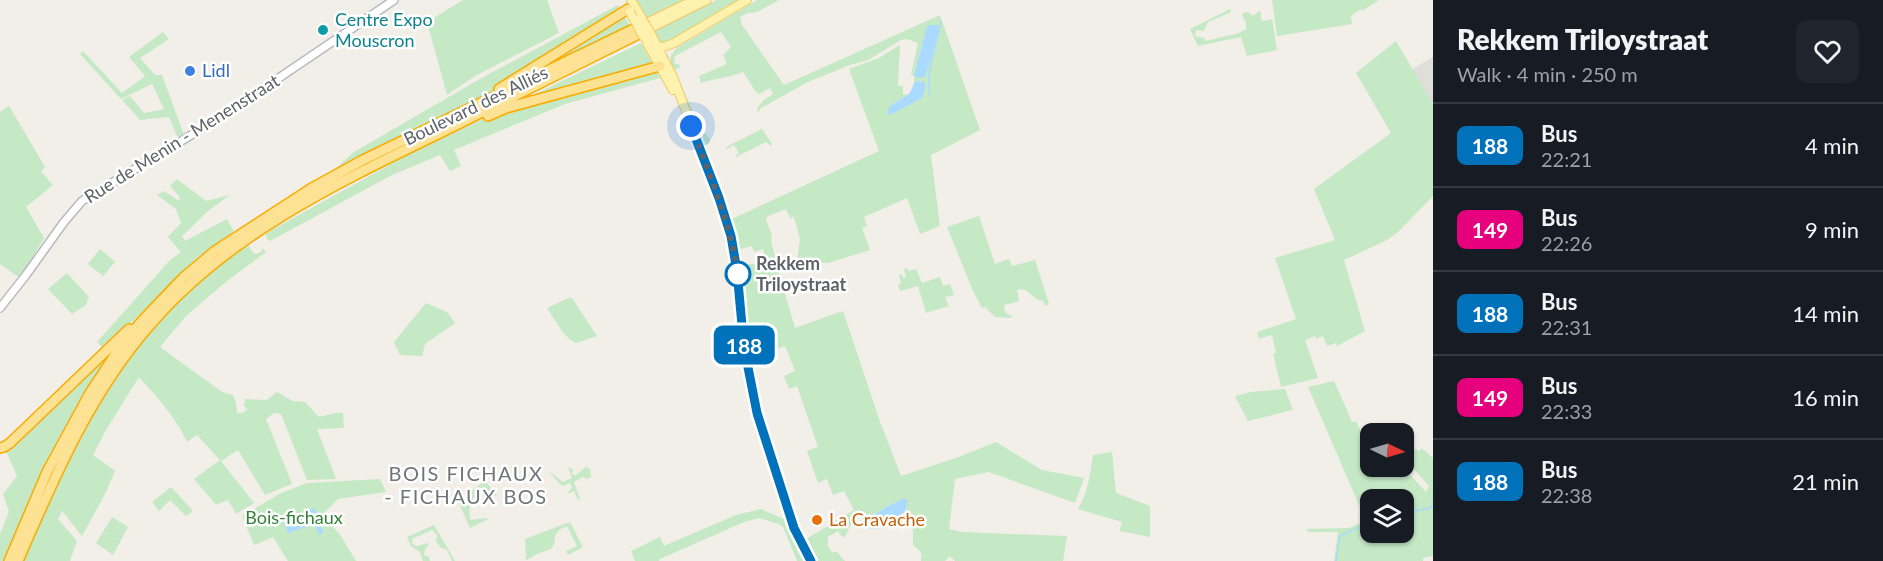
<!DOCTYPE html>
<meta charset="utf-8">
<style>
body{margin:0;font-family:Lato,sans-serif;background:#20242c;color:#f1f3f6;height:100vh;display:flex;flex-direction:column;font-size:22px;white-space:nowrap}
*{box-sizing:border-box;margin:0}
p{font-size:20px;color:#9ea1a6}
.icon{flex:none;width:33px;height:33px;fill:none;stroke:currentColor;stroke-width:2;stroke-linecap:round;stroke-linejoin:round}
.map{position:relative;flex:1;overflow:hidden}
.drawer{display:flex;flex-direction:column;background:#171b24;width:450px}
.drawer>*{flex:none}
.badge{padding:0 12px;border-radius:9px;font-size:21px;line-height:39px}
.needle{width:39px;rotate:95deg}
.tools{position:absolute;left:1360px;top:423px;display:grid;gap:12px}
.tools a{display:grid;place-items:center;width:54px;height:54px;border-radius:12px;background:#171b24;box-shadow:0 2px 4px #0004;font-size:30px}
.you{position:absolute;width:30px;height:30px;margin:-15px;border:4px solid #fff;border-radius:50%;background:#1a73e8;box-shadow:0 0 0 9px #1a73e833}
.map>.badge{position:absolute;translate:-50% -50%;box-shadow:0 0 0 3px #fff}
.round{display:grid;place-items:center;flex:none;width:63px;height:63px;border-radius:12px;background:#20242c}
.headline{display:flex;align-items:center;justify-content:space-between;height:102px;padding:0 24px}
h1{font-size:28px;font-weight:800;line-height:45px}
ul{padding:0;list-style:none}
li{display:flex;align-items:center;gap:18px;height:84px;padding:0 24px;border-top:2px solid #363941}
li div{flex:1}
li b{display:block;font-size:22px}
li em{font-style:normal}
li .badge{min-width:66px;font-weight:700;text-align:center}
main{display:flex;flex:1;min-height:0}
.map>svg:first-child{display:block}
.industrial{fill:#e0deda}
.green{fill:#c5e8c5;fill-rule:evenodd}
.water{fill:#aadaff}
.lines{fill:none;stroke-linecap:round;stroke-linejoin:round}
.stream{stroke:#aadaff;stroke-width:1.5}
.secondary-casing{stroke:#b6babf;stroke-width:10}
.primary-casing{stroke:#f2c960;stroke-width:10}
.highway-casing{stroke:#f9ab00;stroke-width:12}
.secondary{stroke:#fff;stroke-width:7}
.primary{stroke:#fff2af;stroke-width:8}
.highway{stroke:#fde293;stroke-width:9}
.primary-bridge-casing{stroke:#f2c960;stroke-width:10;stroke-linecap:butt}
.primary-bridge{stroke:#fff2af;stroke-width:8}
.line-casing{stroke:#fff;stroke-width:14}
.line{stroke:#0072bc;stroke-width:9}
.walk{stroke:#5f6368;stroke-width:6;stroke-dasharray:0 10.8}
.culture-dot{fill:#0f9aa8;stroke:#fff;stroke-width:2}
.shop-dot{fill:#3f7fe0;stroke:#fff;stroke-width:2}
.stop-dot{fill:#fff;stroke:#0072bc;stroke-width:3}
.food-dot{fill:#e8710a;stroke:#fff;stroke-width:2}
.labels{text-anchor:middle;stroke-width:5;stroke-linejoin:round;paint-order:stroke}
.culture-label{font-size:18px;fill:#0d838f;stroke:#fff;text-anchor:start}
.shop-label{font-size:18px;fill:#366cbe;stroke:#fff;text-anchor:start}
.street-label{font-size:18px;fill:#5f6368;stroke:#fff}
.stop-label{font-size:18px;font-weight:bold;fill:#5f6368;stroke:#fff;text-anchor:start}
.park-label{font-size:18px;fill:#348238;stroke:#fff}
.food-label{font-size:18px;fill:#c56008;stroke:#fff;text-anchor:start}
.neighbourhood-label{font-size:20px;letter-spacing:1.5px;fill:#70757a;stroke:#fff}
</style>
<main>
<div class="map">
<svg width="1433" height="561" viewBox="0 0 1433 561">
<rect width="100%" height="100%" fill="#f1efe8"/>
<path class="industrial" d="M 1433,57 L 1433,104 L 1412,69 Z"/>
<path class="green" d="M 463,0 L 547,0 L 559,33 L 475,76 L 447,95 L 427,22 Z
M 634,0 L 685,0 L 645,19 Z
M 717,0 L 742,0 L 672,42 L 659,44 L 652,32 Z
M 757,0 L 779,0 L 757,12 L 748,13 L 740,17 L 742,25 L 784,85 L 940,15 L 980,130 L 931,155 L 940,226 L 920,234 L 907,198 L 864,217 L 867,226 L 862,228 L 870,250 L 828,263 L 797,261 L 800,239 L 794,217 L 790,218 L 786,209 L 768,216 L 766,220 L 772,235 L 771,242 L 776,259 L 765,259 L 763,249 L 754,252 L 752,246 L 737,250 L 717,184 L 718,183 L 732,219 L 879,151 L 849,69 L 879,58 L 900,45 L 898,86 L 903,86 L 903,94 L 907,95 L 890,106 L 890,115 L 921,98 L 926,85 L 921,81 L 914,83 L 914,76 L 911,75 L 918,43 L 907,39 L 901,40 L 868,60 L 847,66 L 806,83 L 761,108 L 758,113 L 757,108 L 764,100 L 773,94 L 770,88 L 759,94 L 756,92 L 743,72 C 729,78 715,78 701,83 L 699,76 L 727,64 L 723,55 L 731,47 L 721,32 L 675,56 L 674,63 L 680,65 L 680,67 L 673,71 C 669,60 669,55 678,47 ZM 923,42 L 935,46 L 929,60 L 914,75 Z
M 1272,0 L 1379,0 L 1362,11 L 1361,9 L 1351,16 L 1352,24 L 1277,36 Z
M 618,5 L 632,29 L 550,70 L 409,131 L 335,169 L 354,152 L 478,80 Z
M 1230,9 L 1231,12 L 1208,22 L 1204,31 L 1196,30 L 1195,36 L 1204,38 L 1206,41 L 1239,33 L 1246,29 L 1246,23 L 1242,15 L 1243,13 L 1248,12 L 1253,16 L 1259,11 L 1261,12 L 1261,20 L 1263,21 L 1272,19 L 1277,50 L 1247,56 L 1241,37 L 1198,46 L 1190,29 Z
M 163,32 L 169,39 L 140,58 L 155,75 L 162,75 L 184,135 L 177,136 L 169,117 L 140,120 L 122,100 L 130,96 L 144,113 L 164,109 L 152,84 L 121,99 L 80,54 L 83,51 L 122,93 L 145,76 L 129,57 Z
M 1396,41 L 1433,104 L 1433,196 L 1397,233 L 1385,241 L 1344,260 L 1365,331 L 1337,346 L 1336,343 L 1327,346 L 1323,336 L 1316,339 L 1315,336 L 1305,340 L 1318,378 L 1281,387 L 1273,354 L 1276,353 L 1272,335 L 1259,339 L 1257,332 L 1296,319 L 1275,258 L 1335,240 L 1314,189 L 1391,133 L 1356,73 Z
M 641,43 L 660,78 L 565,104 L 454,150 L 461,166 L 450,171 L 440,155 L 392,175 L 270,241 L 267,239 L 266,234 L 268,232 L 404,157 Z
M 676,73 L 699,126 L 710,139 L 710,142 L 706,146 L 702,146 L 674,74 Z
M 9,106 L 45,167 L 41,171 L 53,185 L 26,207 L 44,238 L 20,278 L 0,264 L 0,112 Z
M 762,129 L 772,144 L 771,146 L 766,142 L 736,157 L 736,155 L 739,153 L 734,145 L 727,149 L 726,147 Z
M 177,179 L 206,201 L 230,195 L 208,211 L 182,236 L 185,241 L 227,219 L 234,231 L 198,257 L 104,349 L 97,342 L 170,260 L 181,252 L 168,237 L 181,223 L 176,209 L 157,195 L 164,191 L 179,201 L 180,197 L 170,186 Z
M 979,216 L 995,264 L 1009,259 L 1012,266 L 1035,260 L 1049,304 L 1045,306 L 1043,301 C 1031,300 1029,286 1017,290 L 1019,300 L 1017,302 L 1004,305 C 1004,311 1006,314 1012,316 L 1011,318 L 995,317 L 985,307 L 982,308 L 973,291 L 947,227 Z
M 247,246 L 249,246 L 253,253 L 256,254 L 261,252 L 263,248 L 266,252 L 227,281 L 186,316 L 160,347 L 222,392 L 233,395 L 236,402 L 237,413 L 243,413 L 247,409 L 244,405 L 245,399 L 267,400 L 277,392 L 293,401 L 305,402 L 319,417 L 335,413 L 343,413 L 344,428 L 317,429 L 336,479 L 307,480 L 281,414 L 274,413 L 266,419 L 292,484 L 265,495 L 238,450 L 221,461 L 254,503 L 236,514 L 228,500 L 216,505 L 194,479 L 220,460 L 197,435 L 187,442 C 177,418 156,396 139,377 L 106,430 L 93,455 L 115,471 L 106,492 L 82,536 L 62,511 L 58,519 L 77,541 L 70,561 L 23,561 L 45,507 L 95,412 L 128,359 L 168,312 L 204,277 Z
M 100,249 L 115,262 L 103,276 L 88,264 Z
M 776,263 L 795,328 L 843,311 L 879,419 L 901,476 L 956,458 L 996,442 L 1042,470 L 1084,478 L 1075,503 L 989,472 L 955,479 L 949,529 L 961,532 L 1067,536 L 1063,561 L 955,561 L 950,556 L 945,561 L 921,561 C 922,551 920,551 913,545 L 913,530 L 905,518 L 905,512 L 908,501 L 905,498 L 886,507 L 868,519 L 862,514 C 853,519 849,528 845,537 L 841,536 L 838,531 L 828,537 C 827,544 828,548 833,553 L 836,551 L 845,561 L 815,561 L 803,541 L 854,510 L 844,491 L 833,495 L 827,479 L 818,483 L 807,451 L 818,447 L 797,386 L 789,389 L 784,376 L 795,371 L 785,346 L 749,360 L 744,318 L 741,271 L 744,266 L 749,264 Z
M 907,268 L 908,271 L 916,269 L 922,283 L 940,277 L 943,286 L 950,284 L 954,295 L 945,297 L 949,306 L 926,313 L 918,286 L 900,291 L 898,285 L 901,283 L 899,275 L 902,274 L 903,278 L 906,277 L 904,269 Z
M 67,273 L 89,297 L 86,305 L 72,314 L 48,289 Z
M 569,298 L 572,298 L 597,336 L 576,343 C 564,338 555,319 547,308 Z
M 426,303 L 447,312 L 455,323 L 425,344 L 422,356 L 400,355 L 394,342 Z
M 100,362 L 104,365 L 69,420 L 33,496 L 6,561 L 0,561 L 0,534 L 9,512 L 3,494 L 17,476 L 6,451 Z
M 1334,381 L 1352,422 L 1356,421 L 1371,452 L 1362,456 L 1369,470 L 1378,467 L 1403,467 L 1426,492 L 1429,486 L 1404,458 L 1404,453 L 1416,449 L 1419,451 L 1422,448 L 1433,458 L 1433,556 L 1423,558 L 1423,561 L 1334,561 L 1338,532 L 1309,532 L 1306,529 L 1349,528 L 1366,521 L 1308,387 ZM 1371,500 L 1404,500 L 1404,532 L 1371,532 Z
M 1285,389 L 1293,410 L 1248,421 L 1235,396 L 1251,392 Z
M 1112,452 L 1116,493 L 1150,506 L 1150,537 L 1120,531 L 1122,522 L 1078,509 C 1088,492 1090,475 1093,455 Z
M 568,467 L 573,470 L 572,474 L 575,476 L 586,467 L 590,469 L 591,477 L 587,479 L 583,477 L 574,482 L 580,499 L 578,500 L 574,491 L 566,494 L 572,488 L 570,483 L 562,486 L 550,473 L 550,472 L 563,482 L 572,478 Z
M 380,479 L 386,492 L 338,499 L 322,515 L 341,536 L 356,561 L 288,561 L 273,537 L 254,545 L 242,516 L 281,493 L 307,483 Z
M 485,481 L 497,495 L 495,496 L 489,491 L 484,489 C 471,497 468,505 470,520 L 487,518 L 488,519 L 470,528 L 458,501 Z
M 171,487 L 193,511 L 186,516 L 170,500 L 159,511 L 152,502 Z
M 761,509 L 786,520 L 804,561 L 797,561 L 783,527 L 779,524 L 759,518 L 744,522 L 660,559 L 659,561 L 635,561 L 631,551 L 660,537 L 664,546 L 736,515 Z
M 112,517 L 128,527 L 113,555 L 96,543 Z
M 570,522 L 583,547 L 568,555 L 566,551 L 577,546 L 567,526 L 559,530 L 555,536 C 555,553 546,549 535,555 C 532,557 529,559 526,560 L 525,539 Z
M 434,525 L 455,561 L 452,561 L 447,550 L 440,547 L 436,541 L 437,534 L 432,530 L 412,539 L 413,545 L 418,546 L 428,543 L 429,544 L 425,549 L 424,555 L 429,557 L 430,561 L 423,561 L 420,552 L 411,546 L 407,537 Z"/>
<path class="water" d="M 930,25 L 938,25 L 938,35 L 925,77 L 917,78 L 914,75 L 927,27 Z
M 917,81 L 924,82 L 926,85 L 922,98 L 894,113 L 890,115 L 887,113 L 890,106 L 910,93 L 914,83 Z
M 905,498 L 908,501 L 905,512 L 878,529 L 871,529 L 866,524 L 866,518 L 868,519 L 886,507 Z
M 315,508 L 323,532 L 321,534 L 318,534 L 315,524 L 288,533 L 283,519 Z"/>
<g class="lines">
<path class="stream" d="M 929,95 L 929,73 L 941,22
M 1433,494 L 1433,499
M 1404,513 L 1430,508 L 1433,505
M 1336,561 L 1340,536 L 1371,522"/>
<g class="secondary-casing">
<path id="secondary" d="M 0,308 L 26,275 L 64,222 L 82,201 L 221,117 L 394,0"/>
</g>
<g class="primary-casing">
<path id="primary" d="M 631,0 L 641,17
M 642,25 L 694,0
M 645,31 L 707,0
M 651,34 L 673,77 L 719,198 L 731,236 L 737,264 L 744,347 L 757,413 L 794,528 L 811,561
M 643,36 C 655,48 658,50 674,43 L 747,0
M 647,43 L 673,90"/>
</g>
<g class="highway-casing">
<path id="highway" d="M 499,89 L 628,9
M 488,116 L 506,108 L 660,66
M 0,448 L 4,447 L 10,443 L 129,329
M 9,561 L 47,472 L 90,393 L 119,349 L 140,323 L 183,278 L 215,251 L 312,188 L 363,160 L 642,25
M 18,561 C 54,478 90,393 150,325 C 226,236 335,184 438,134 C 507,100 576,66 645,31"/>
</g>
<use href="#secondary" class="secondary"/>
<use href="#primary" class="primary"/>
<use href="#highway" class="highway"/>
<g class="primary-bridge-casing">
<path id="primary-bridge" d="M 630,12 L 643,36
M 641,17 L 651,34"/>
</g>
<use href="#primary-bridge" class="primary-bridge"/>
</g>
<g class="lines">
<g class="line-casing">
<path id="line" d="M 691,126 L 719,198 L 731,236 L 737,271 L 744,347 L 757,413 L 794,528 L 811,561"/>
</g>
<use href="#line" class="line"/>
<path class="walk" d="M 691,126 C 710,175 730,222 738,274"/>
</g>
<circle class="culture-dot" cx="323" cy="30" r="6"/>
<circle class="shop-dot" cx="190" cy="71" r="6"/>
<circle class="stop-dot" cx="738" cy="274" r="12"/>
<circle class="food-dot" cx="817" cy="520" r="6"/>
<g class="labels">
<g class="culture-label">
<text x="335" y="26">Centre Expo<tspan x="335" dy="21">Mouscron</tspan></text>
</g>
<g class="shop-label">
<text x="202" y="77">Lidl</text>
</g>
<g class="street-label">
<text transform="translate(476 106) rotate(-26)" y="6">Boulevard des Alliés</text>
<text transform="translate(182 139) rotate(-32)" y="6">Rue de Menin - Menenstraat</text>
</g>
<g class="stop-label">
<text x="756" y="270">Rekkem<tspan x="756" dy="21">Triloystraat</tspan></text>
</g>
<g class="park-label">
<text x="294" y="524">Bois-fichaux</text>
</g>
<g class="food-label">
<text x="829" y="526">La Cravache</text>
</g>
<g class="neighbourhood-label">
<text x="466" y="481">BOIS FICHAUX<tspan x="466" dy="23">- FICHAUX BOS</tspan></text>
</g>
</g>
</svg>
<div class="tools">
<a><svg class="needle" viewBox="-14 -14 28 28"><path d="M0-13l5 13h-10z" fill="#e53935"/><path d="M0 13l5-13h-10z" fill="#9ea1a6"/></svg></a>
<a><svg class="icon" aria-label="layers" viewBox="0 0 24 24"><path d="M12 4l9 5-9 5-9-5zM3 14l9 5 9-5"/></svg></a>
</div>
<div class="you" style="left:691px;top:126px"></div>
<b class="badge" style="left:744px;top:345px;background:#0072bc;color:#fff">188</b>
</div>
<section class="drawer">
<div class="headline"><div><h1>Rekkem Triloystraat</h1><p>Walk · 4 min · 250 m</p></div><a class="round"><svg class="icon" aria-label="heart" viewBox="0 0 24 24"><path d="M12 20l-8-8c-3-5 5-10 8-4 3-6 11-1 8 4z"/></svg></a></div>
<ul>
<li><span class="badge" style="background:#0072bc;color:#fff">188</span><div><b>Bus</b><p>22:21</p></div><em>4 min</em></li>
<li><span class="badge" style="background:#e6007e;color:#fff">149</span><div><b>Bus</b><p>22:26</p></div><em>9 min</em></li>
<li><span class="badge" style="background:#0072bc;color:#fff">188</span><div><b>Bus</b><p>22:31</p></div><em>14 min</em></li>
<li><span class="badge" style="background:#e6007e;color:#fff">149</span><div><b>Bus</b><p>22:33</p></div><em>16 min</em></li>
<li><span class="badge" style="background:#0072bc;color:#fff">188</span><div><b>Bus</b><p>22:38</p></div><em>21 min</em></li>
</ul>
</section>
</main>
